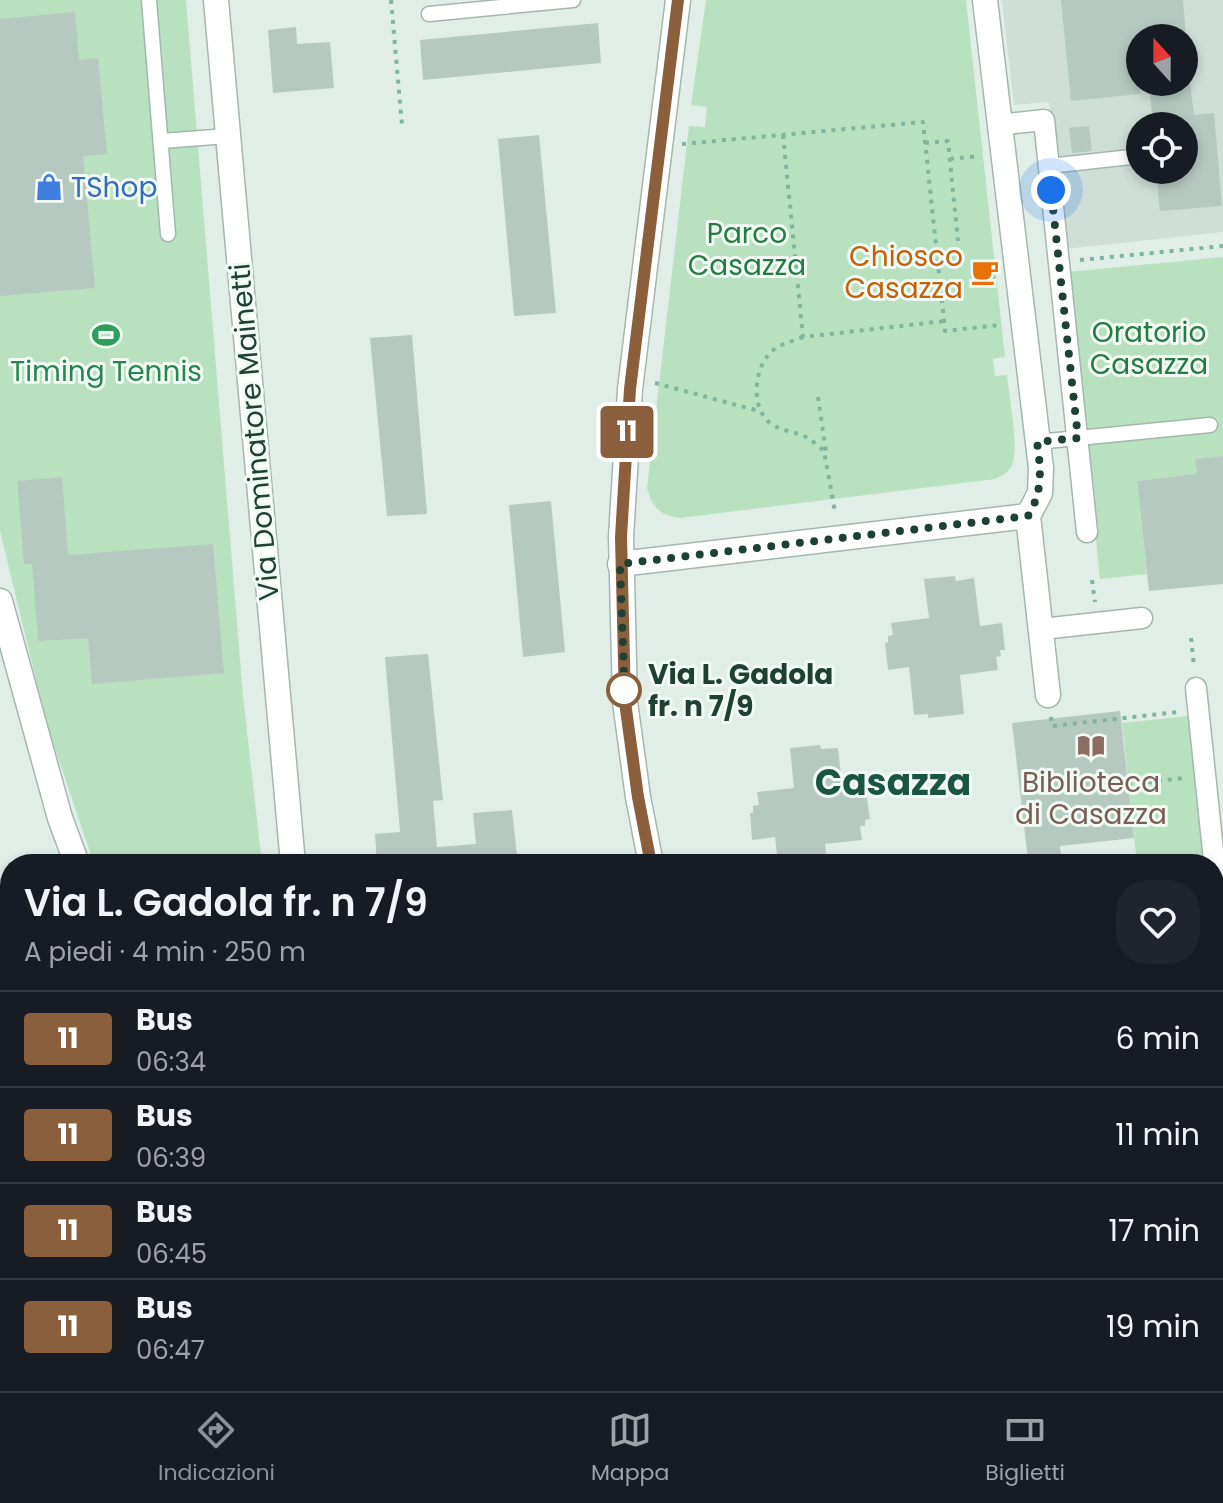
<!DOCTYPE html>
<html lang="it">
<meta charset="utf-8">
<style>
body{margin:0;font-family:Poppins,sans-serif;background:#20242c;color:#f1f3f6;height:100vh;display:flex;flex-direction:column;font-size:30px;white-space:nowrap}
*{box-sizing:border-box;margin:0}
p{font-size:26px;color:#9ea1a6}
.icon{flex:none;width:44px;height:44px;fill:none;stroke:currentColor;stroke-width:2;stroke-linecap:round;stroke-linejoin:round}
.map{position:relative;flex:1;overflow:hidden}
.sheet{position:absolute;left:0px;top:854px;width:1224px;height:538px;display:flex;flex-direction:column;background:#171b24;border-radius:32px 32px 0 0;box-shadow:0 4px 12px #0003}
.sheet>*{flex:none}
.badge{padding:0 16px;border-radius:6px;font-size:28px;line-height:52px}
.needle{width:52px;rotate:339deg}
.buttons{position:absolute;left:1126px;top:24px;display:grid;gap:16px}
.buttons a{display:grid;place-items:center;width:72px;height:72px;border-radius:50%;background:#171b24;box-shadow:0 4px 12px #0003;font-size:40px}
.you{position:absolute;width:40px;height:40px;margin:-20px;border:6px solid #fff;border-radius:50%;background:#1a73e8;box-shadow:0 0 0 12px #1a73e833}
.map>.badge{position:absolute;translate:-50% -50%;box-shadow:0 0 0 4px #fff}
.round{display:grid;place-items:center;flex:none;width:84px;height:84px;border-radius:32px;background:#20242c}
.summary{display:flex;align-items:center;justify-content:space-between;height:136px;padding:0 24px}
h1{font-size:38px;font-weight:600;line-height:60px}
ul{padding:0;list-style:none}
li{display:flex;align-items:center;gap:24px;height:96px;padding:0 24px;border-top:2px solid #363941}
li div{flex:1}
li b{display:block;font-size:30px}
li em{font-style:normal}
li .badge{min-width:88px;font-weight:700;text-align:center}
.tab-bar{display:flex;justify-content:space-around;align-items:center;height:112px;border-top:2px solid #363941;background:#171b24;font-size:22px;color:#9ea1a6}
.tab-bar a{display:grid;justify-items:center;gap:4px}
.tab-bar .current{color:#8c9099}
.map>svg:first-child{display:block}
.built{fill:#cfded6;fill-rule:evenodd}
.green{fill:#b8e1c0}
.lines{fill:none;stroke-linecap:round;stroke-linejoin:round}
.stream{stroke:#83d2d9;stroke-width:7}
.building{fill:#b6c9c0}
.service-casing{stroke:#a3b7ae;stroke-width:17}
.pedestrian-casing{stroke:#a3b7ae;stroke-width:23}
.minor-casing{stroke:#a3b7ae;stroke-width:27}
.tertiary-casing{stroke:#a3b7ae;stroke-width:27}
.path{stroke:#7eb59f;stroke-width:4;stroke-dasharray:4 6;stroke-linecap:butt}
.service{stroke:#fff;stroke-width:14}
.pedestrian{stroke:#fff;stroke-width:20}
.minor{stroke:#fff;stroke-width:24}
.tertiary{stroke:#fff;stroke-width:24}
.line-casing{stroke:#fff;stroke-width:18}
.line{stroke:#8b5e3c;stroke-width:12}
.walk{stroke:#1f4135;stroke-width:8;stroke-dasharray:0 14.4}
.stop-dot{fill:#fff;stroke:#8b5e3c;stroke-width:4}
.labels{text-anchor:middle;stroke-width:6;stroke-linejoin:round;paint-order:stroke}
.shop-label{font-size:28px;fill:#366cbe;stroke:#f2faf5;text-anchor:start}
.park-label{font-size:28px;fill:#257c40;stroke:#f2faf5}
.food-label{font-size:28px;fill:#c56008;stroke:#f2faf5;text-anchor:end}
.leisure-label{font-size:28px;fill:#27864d;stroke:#f2faf5}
.street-label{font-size:28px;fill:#1f4135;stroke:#f2faf5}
.stop-label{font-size:28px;font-weight:bold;fill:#1f4135;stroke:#f2faf5;text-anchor:start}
.education-label{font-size:28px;fill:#785e54;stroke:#f2faf5}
.district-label{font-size:36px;font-weight:bold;fill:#195542;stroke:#f2faf5}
</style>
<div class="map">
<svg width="1223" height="1391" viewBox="0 0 1223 1391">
<rect width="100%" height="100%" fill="#e1eee7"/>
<path class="built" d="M 1002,0 L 1223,0 L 1223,232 L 1065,249 L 1049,102 L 1014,105 ZM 1140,38 L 1184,38 L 1184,82 L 1140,82 ZM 1140,126 L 1184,126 L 1184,170 L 1140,170 Z"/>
<path class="green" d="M 0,0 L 186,0 L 243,696 L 262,864 L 94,864 L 47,725 L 0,531 Z
M 706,0 L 966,0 L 1005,357 L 993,359 L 995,376 L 1007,375 C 1009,396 1020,451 1011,467 C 1007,474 1001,476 995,479 L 680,518 C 659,515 653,508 647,488 L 689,126 L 705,127 L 707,107 L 691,105 Z
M 1223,257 L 1223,456 L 1196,459 L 1197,475 L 1137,481 L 1147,574 L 1100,579 L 1068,272 Z
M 1189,716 L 1206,864 L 1137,864 L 1122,723 Z"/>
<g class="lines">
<path class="stream" d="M 0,1351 L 10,1357
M 41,1382 L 54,1391"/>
</g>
<path class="building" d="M 1061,0 L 1183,0 L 1186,38 L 1140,38 L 1140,94 L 1071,101 Z
M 75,12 L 79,60 L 98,58 L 107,154 L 83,156 L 95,288 L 0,296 L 0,19 Z
M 598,23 L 601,63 L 423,80 L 420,40 Z
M 296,27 L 297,44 L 330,42 L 334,88 L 273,93 L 268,30 Z
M 1149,82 L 1190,82 L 1194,115 L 1214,113 L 1222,206 L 1160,211 L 1156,170 L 1184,170 L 1184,126 L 1153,126 Z
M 1089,126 L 1092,151 L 1072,153 L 1069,128 Z
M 539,135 L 556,313 L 514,316 L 498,139 Z
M 994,260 L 996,281 L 976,284 L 974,262 Z
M 412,335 L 427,514 L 387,516 L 370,338 Z
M 1223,456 L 1223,584 L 1149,591 L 1137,481 L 1197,474 L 1195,459 Z
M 62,477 L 68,555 L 213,544 L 224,673 L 92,684 L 88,638 L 38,641 L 32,564 L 24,564 L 17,481 Z
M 551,501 L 565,652 L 523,657 L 509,505 Z
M 955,576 L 956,581 L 974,578 L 980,626 L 1002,623 L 1005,650 L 1000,650 L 1001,656 L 996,657 L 998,670 L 960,675 L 964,714 L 928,718 L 928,714 L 914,715 L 909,667 L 888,670 L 885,643 L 888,642 L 888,636 L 893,635 L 891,623 L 929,618 L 924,579 Z
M 428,654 L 443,800 L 433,801 L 437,847 L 476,844 L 473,813 L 512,810 L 518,864 L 377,864 L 375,834 L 400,832 L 385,657 Z
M 1120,711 L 1134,838 L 1060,846 L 1061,855 L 1028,860 L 1012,723 Z
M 820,745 L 821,749 L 838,748 L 843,795 L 866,792 L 870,819 L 865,820 L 865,826 L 860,826 L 862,840 L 825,844 L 827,864 L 778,864 L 775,837 L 752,840 L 750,813 L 753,813 L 753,806 L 759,805 L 757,792 L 794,788 L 790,748 Z"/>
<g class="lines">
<g class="service-casing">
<path id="service" d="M 149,0 L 168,234
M 429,14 L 573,0
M 161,141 L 228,136
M 1049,166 L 1140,156
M 1037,442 L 1210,425"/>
</g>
<g class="pedestrian-casing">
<path id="pedestrian" d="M 1007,124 L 1044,120 L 1087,532
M 1042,629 L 1142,618
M 1196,688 L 1215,870"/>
</g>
<g class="minor-casing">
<path id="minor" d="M 985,0 L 1041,468 L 1040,493 L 1028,516 L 1048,695
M 620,564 L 1028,516
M 0,601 L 60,818 L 77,864
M 651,864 L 638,797 L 625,702 L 621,537 L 630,389 L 678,0
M 1214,895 L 1223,893
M 1214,1252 L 1223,1251
M 0,1307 L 10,1310
M 280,1382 L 284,1391
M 912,1391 L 994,1382"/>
</g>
<g class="tertiary-casing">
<path id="tertiary" d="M 216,0 L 293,864
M 334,1382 L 334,1391"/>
</g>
<path class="path" d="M 391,0 L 402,125
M 783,135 L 803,337 L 945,321
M 925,143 L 948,141 L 958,241
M 682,144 L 923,122 L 945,331 L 1000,325
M 950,159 L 979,156
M 1080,260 L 1223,246
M 803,337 C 792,341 777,345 769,354 C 754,371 751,407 769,422 C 780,431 792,431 804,436 C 811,439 818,446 824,451 L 835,512
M 655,383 L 759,411
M 818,397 L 826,452
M 1092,580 L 1095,602
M 1191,638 L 1194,666
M 1051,717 L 1052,726 L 1178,712
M 1128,784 L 1185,778
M 1214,1147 L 1223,1147"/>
<use href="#service" class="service"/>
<use href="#pedestrian" class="pedestrian"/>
<use href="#minor" class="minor"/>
<use href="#tertiary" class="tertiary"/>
</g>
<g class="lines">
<g class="line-casing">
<path id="line" d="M 651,864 L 638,797 L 625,702 L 621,537 L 630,389 L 678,0"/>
</g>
<use href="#line" class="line"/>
<path class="walk" d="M 624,690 L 625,702 L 620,564 L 1028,516 C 1043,491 1041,470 1037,442 L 1078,438 L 1051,190"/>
</g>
<defs>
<g id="shop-bare" transform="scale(2.16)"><path d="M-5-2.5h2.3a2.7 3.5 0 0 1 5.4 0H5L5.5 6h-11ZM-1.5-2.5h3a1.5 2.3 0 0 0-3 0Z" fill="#3f7fe0" stroke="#f2faf5" stroke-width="2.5" paint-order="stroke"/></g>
<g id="cafe-bare" transform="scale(2.16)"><path d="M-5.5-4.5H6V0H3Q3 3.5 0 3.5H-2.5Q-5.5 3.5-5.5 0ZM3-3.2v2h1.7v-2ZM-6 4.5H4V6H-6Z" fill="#e8710a" stroke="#f2faf5" stroke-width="2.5" paint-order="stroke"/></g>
<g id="stadium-bare" transform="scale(2.16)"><path d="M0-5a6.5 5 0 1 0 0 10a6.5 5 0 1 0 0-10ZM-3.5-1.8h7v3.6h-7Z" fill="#2e9e5b" stroke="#f2faf5" stroke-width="2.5" paint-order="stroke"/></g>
<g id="library-bare" transform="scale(2.16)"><path d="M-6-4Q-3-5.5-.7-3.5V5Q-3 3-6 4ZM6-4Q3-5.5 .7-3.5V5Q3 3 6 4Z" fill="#8d6e63" stroke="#f2faf5" stroke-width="2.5" paint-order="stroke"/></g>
</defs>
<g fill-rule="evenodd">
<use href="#shop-bare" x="49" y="187"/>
<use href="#cafe-bare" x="985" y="272"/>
<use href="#stadium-bare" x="106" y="335"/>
<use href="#library-bare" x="1091" y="746"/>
</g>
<circle class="stop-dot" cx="624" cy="690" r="16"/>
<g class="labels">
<g class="shop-label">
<text x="71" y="197">TShop</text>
</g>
<g class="park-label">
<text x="747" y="243">Parco<tspan x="747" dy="32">Casazza</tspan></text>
<text x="1149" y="342">Oratorio<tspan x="1149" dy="32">Casazza</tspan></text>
</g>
<g class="food-label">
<text x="963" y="266">Chiosco<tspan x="963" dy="32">Casazza</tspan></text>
</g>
<g class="leisure-label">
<text x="106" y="381">Timing Tennis</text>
</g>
<g class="street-label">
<text transform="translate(254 432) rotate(-95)" y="10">Via Dominatore Mainetti</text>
</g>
<g class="stop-label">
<text x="648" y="684">Via L. Gadola<tspan x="648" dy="32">fr. n 7/9</tspan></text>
</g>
<g class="education-label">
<text x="1091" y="792">Biblioteca<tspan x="1091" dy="32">di Casazza</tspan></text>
</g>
<g class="district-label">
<text x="893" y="795">Casazza</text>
</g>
</g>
</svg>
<div class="buttons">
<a><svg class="needle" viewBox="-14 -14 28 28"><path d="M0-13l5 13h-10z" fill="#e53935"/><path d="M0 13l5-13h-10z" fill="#9ea1a6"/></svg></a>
<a><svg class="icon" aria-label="locate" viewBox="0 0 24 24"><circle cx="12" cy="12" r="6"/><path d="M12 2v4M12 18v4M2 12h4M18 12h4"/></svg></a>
</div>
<div class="you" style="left:1051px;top:190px"></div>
<b class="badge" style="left:627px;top:432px;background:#8b5e3c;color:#fff">11</b>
<section class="sheet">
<div class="summary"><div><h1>Via L. Gadola fr. n 7/9</h1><p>A piedi · 4 min · 250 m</p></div><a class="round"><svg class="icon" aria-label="heart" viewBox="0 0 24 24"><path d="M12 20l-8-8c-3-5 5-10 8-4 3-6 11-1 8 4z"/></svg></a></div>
<ul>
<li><span class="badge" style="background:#8b5e3c;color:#fff">11</span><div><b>Bus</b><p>06:34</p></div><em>6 min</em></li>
<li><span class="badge" style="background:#8b5e3c;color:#fff">11</span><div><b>Bus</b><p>06:39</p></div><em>11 min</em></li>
<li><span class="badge" style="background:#8b5e3c;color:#fff">11</span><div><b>Bus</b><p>06:45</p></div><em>17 min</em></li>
<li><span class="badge" style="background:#8b5e3c;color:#fff">11</span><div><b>Bus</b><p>06:47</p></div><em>19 min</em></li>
</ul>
</section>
</div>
<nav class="tab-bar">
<a class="current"><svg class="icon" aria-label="directions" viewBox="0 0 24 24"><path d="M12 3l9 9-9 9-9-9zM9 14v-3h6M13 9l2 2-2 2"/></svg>Indicazioni</a>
<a><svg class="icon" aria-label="map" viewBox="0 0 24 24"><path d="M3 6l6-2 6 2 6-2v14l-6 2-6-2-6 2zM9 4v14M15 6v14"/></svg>Mappa</a>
<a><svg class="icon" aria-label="tickets" viewBox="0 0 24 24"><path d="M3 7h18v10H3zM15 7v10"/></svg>Biglietti</a>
</nav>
